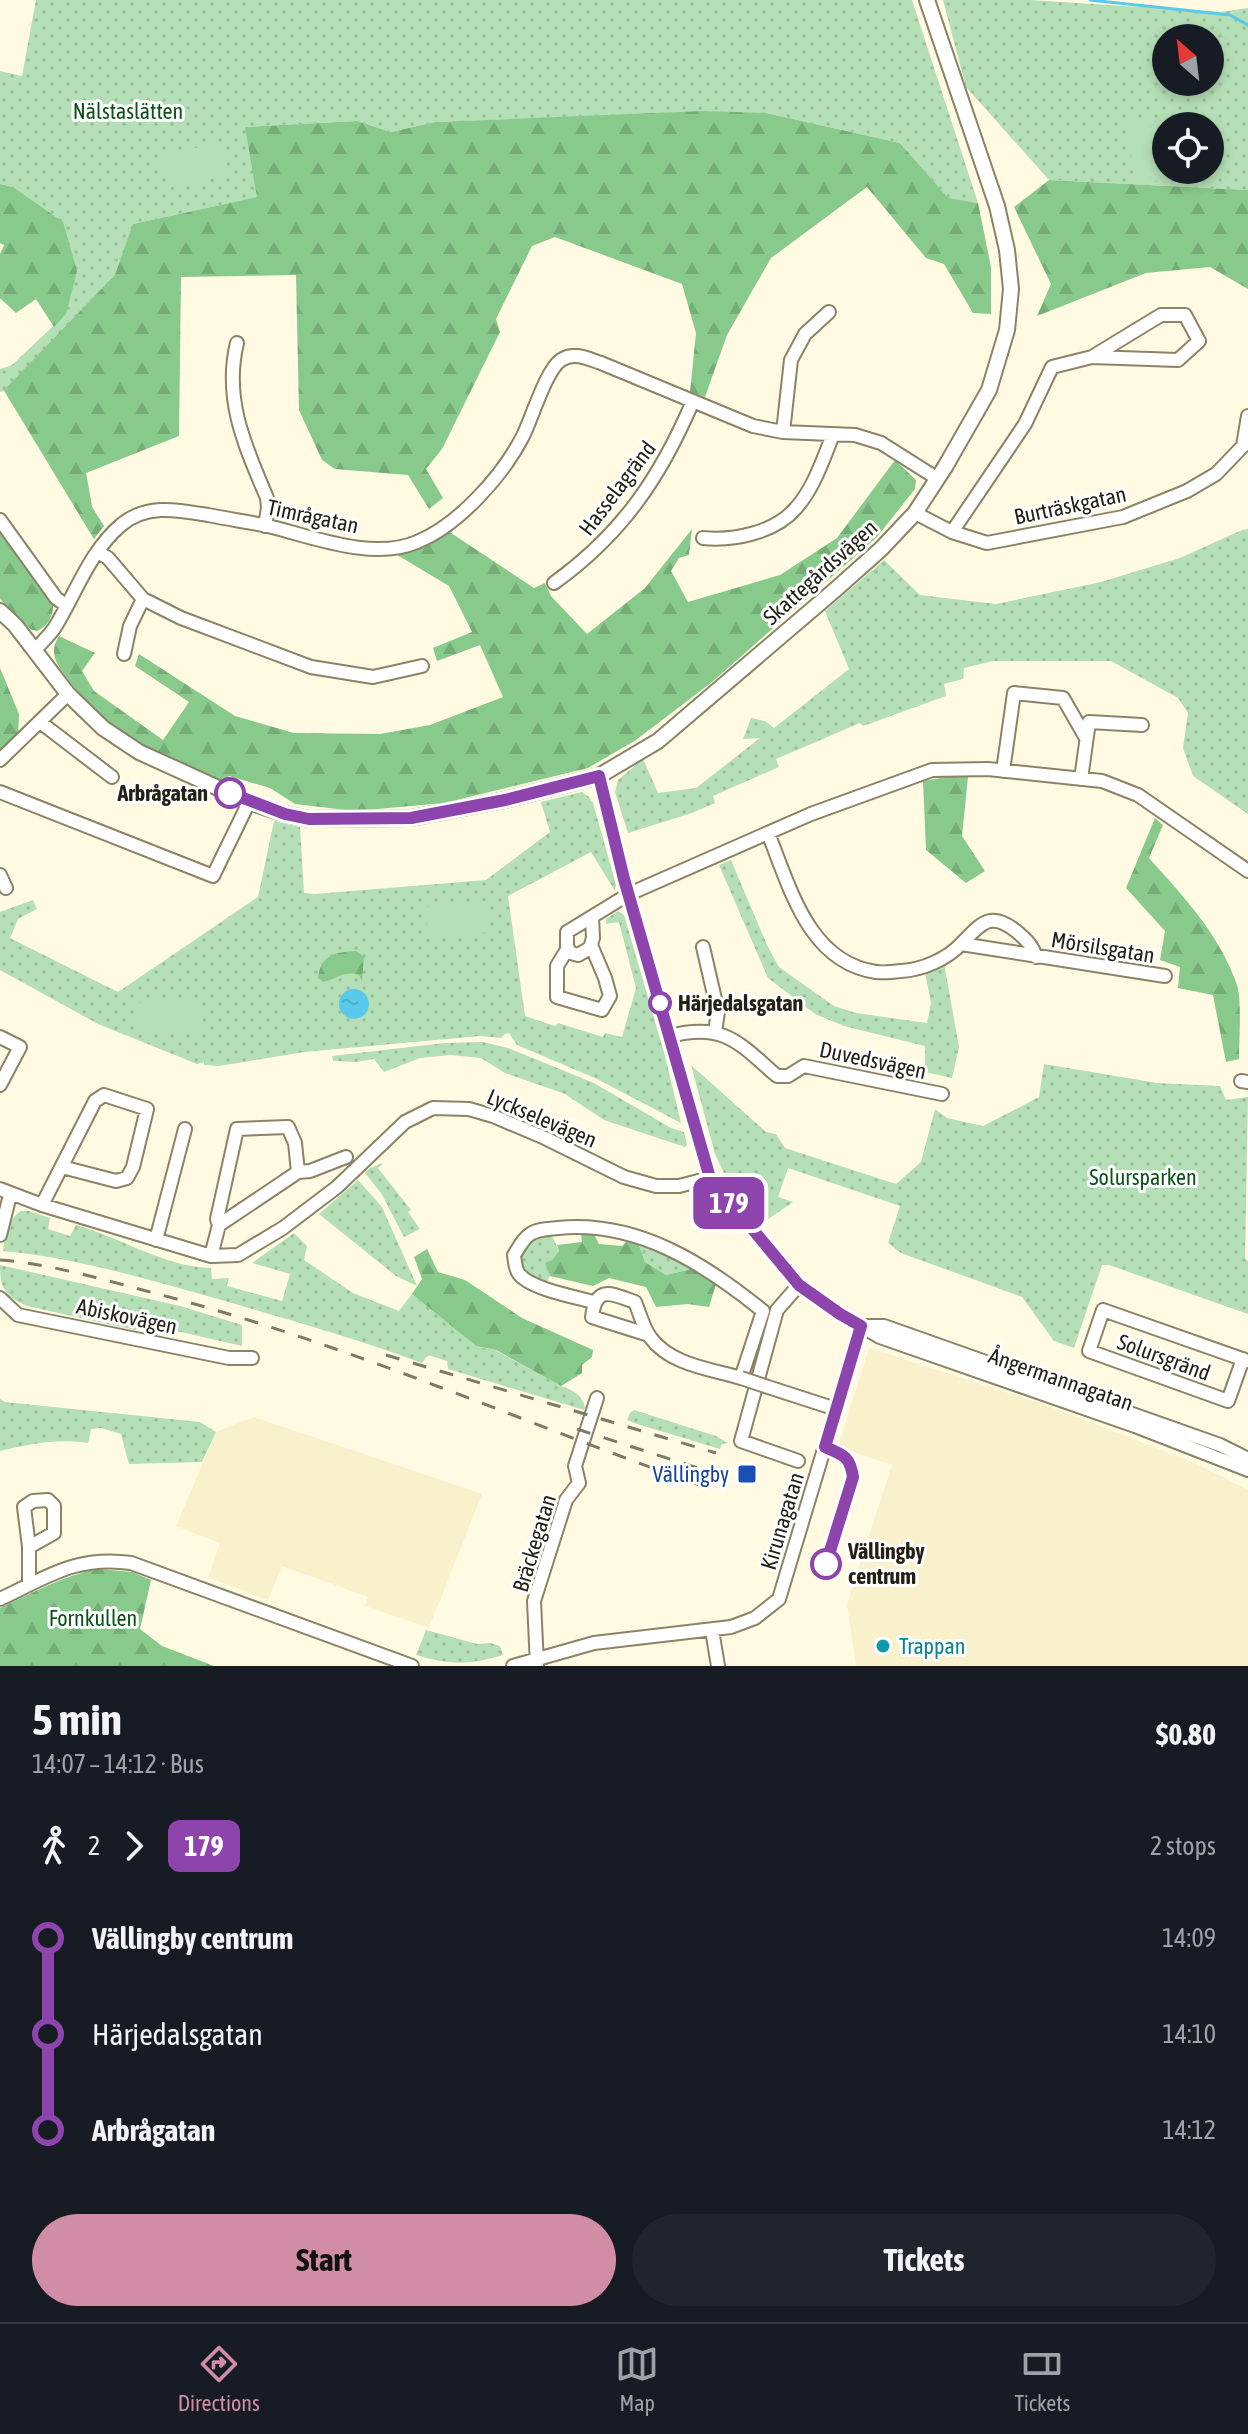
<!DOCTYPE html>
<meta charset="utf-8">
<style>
body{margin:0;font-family:"Asap Condensed",sans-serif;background:#20242c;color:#f1f3f6;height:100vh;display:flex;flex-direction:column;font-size:30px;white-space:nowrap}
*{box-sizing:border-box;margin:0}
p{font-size:26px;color:#9ea1a6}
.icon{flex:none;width:44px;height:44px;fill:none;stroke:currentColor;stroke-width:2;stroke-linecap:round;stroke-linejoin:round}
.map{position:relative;height:1666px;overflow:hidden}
.drawer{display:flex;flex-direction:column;background:#171b24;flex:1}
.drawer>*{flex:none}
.badge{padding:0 16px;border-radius:12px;font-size:28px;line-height:52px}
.needle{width:52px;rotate:332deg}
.tools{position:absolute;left:1152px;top:24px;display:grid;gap:16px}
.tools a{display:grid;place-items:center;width:72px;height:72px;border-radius:50%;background:#171b24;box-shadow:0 4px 12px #0003;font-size:40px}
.map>.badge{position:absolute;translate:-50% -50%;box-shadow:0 0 0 4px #fff}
.legs{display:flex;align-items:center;gap:12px;height:88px;padding:0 32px;font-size:26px}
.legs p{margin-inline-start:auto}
.head{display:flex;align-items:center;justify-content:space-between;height:136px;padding:0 32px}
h1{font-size:44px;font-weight:700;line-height:60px}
.primary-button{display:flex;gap:16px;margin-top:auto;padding:16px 32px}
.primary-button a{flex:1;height:92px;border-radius:48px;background:#d08da5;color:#111;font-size:32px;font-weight:700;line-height:92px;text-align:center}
.primary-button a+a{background:#20242c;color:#f1f3f6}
ul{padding:0 32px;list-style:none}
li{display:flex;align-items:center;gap:28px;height:96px;font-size:30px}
li i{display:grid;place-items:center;width:12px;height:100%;margin:0 10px;background:currentColor}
li i::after{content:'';width:20px;height:20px;margin:-10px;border:6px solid;border-radius:50%;background:#171b24}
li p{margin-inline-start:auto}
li:first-child i{background:linear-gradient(#0000 50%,currentColor 0)}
li:last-child i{background:linear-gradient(currentColor 50%,#0000 0)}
.dock{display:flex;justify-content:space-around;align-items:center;height:112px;border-top:2px solid #363941;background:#171b24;font-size:22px;color:#9ea1a6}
.dock a{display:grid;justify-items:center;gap:4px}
.dock .active{color:#d08da5}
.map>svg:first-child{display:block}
.built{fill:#f9f1cb}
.grass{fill:url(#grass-dots);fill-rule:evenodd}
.forest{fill:url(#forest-firs)}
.pitch{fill:#b5dfb6}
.water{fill:url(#water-ripples)}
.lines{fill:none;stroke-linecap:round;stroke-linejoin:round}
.stream{stroke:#59cae9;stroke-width:3}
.minor-casing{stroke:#898468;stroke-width:16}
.tertiary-casing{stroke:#898468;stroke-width:18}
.minor{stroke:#fff;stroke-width:12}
.tertiary{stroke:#fff;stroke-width:14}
.rail{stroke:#7d7968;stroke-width:3;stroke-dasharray:14 14;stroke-linecap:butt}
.minor-bridge-casing{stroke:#898468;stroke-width:16;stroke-linecap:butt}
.minor-bridge{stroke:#fff;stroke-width:12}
.line-1-casing{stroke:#fff;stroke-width:18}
.line-1{stroke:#8e44ad;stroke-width:12}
.stop-1-dot{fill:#fff;stroke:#8e44ad;stroke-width:4}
.transit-dot{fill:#1a4fb4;stroke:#fff;stroke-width:3}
.culture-dot{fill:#0f9aa8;stroke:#fff;stroke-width:3}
.labels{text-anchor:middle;stroke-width:6;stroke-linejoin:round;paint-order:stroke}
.park-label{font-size:22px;fill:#0c5319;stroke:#fff}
.street-label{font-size:22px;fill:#232015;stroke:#fff}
.stop-label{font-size:22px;font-weight:bold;fill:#232015;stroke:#fff;text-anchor:start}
.transit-label{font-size:22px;fill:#164399;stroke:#fff;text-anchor:end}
.culture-label{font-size:22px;fill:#0d838f;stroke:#fff;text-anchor:start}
</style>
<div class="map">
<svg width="1248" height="1666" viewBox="0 0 1248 1666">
<defs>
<pattern id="grass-dots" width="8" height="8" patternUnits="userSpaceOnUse" patternTransform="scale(2)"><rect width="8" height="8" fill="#b5dfb6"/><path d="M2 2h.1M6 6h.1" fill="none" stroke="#9bbf9c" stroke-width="1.8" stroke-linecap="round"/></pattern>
<pattern id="forest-firs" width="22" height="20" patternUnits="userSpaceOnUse" patternTransform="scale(2)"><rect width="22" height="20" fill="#88ca8b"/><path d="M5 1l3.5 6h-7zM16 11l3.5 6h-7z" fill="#75ad77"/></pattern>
<pattern id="water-ripples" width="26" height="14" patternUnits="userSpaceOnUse" patternTransform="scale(2)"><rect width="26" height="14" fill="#59cae9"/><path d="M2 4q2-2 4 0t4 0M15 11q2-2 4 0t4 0" fill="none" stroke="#4dadc7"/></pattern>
</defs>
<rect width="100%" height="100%" fill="#fffae1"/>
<path class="built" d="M 869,1348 L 1043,1404 L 1195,1463 L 1248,1490 L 1248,1666 L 856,1666 L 847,1604 L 892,1465 L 838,1447 Z
M 254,1417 L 482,1494 L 429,1628 L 365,1606 L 368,1597 L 282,1566 L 268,1600 L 208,1577 L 220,1543 L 176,1526 L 216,1432 Z"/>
<path class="grass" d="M 36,0 L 912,0 L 978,203 L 948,199 L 900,143 L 766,113 L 599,116 L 435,122 L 391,132 L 357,121 L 246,127 L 258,197 L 133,224 L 86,473 L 92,507 L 104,526 L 94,539 L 4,391 L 0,392 L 0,369 L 12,365 L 66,314 L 13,187 L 0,184 L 0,71 L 22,76 Z
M 943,0 L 1030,0 L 1220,12 L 1248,8 L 1248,190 L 1049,180 L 966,87 ZM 1166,38 L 1210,38 L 1210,82 L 1166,82 ZM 1166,126 L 1210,126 L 1210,170 L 1166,170 Z
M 1248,529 L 1248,814 L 1193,776 L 1183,748 L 1188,713 L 1178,698 L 1111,661 L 993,661 L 964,668 L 963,679 L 944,684 L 946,696 L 863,726 L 860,723 L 776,759 L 779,767 L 713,796 L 715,803 L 692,813 L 628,833 L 615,792 L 618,780 L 643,759 L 658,793 L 696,788 L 760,738 L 743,739 L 751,718 L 765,721 L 774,728 L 849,669 L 825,611 L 884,560 L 920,595 L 996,604 L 1101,582 L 1180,558 L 1242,530 Z
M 582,792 L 589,797 L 593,803 L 616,885 L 615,891 L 591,852 L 508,896 L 525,1016 L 555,1026 L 558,1023 L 603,1037 L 605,1033 L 622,1037 L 636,988 L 619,922 L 606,924 L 606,919 L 618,911 L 624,915 L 665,1056 L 681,1123 L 597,1079 L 517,1045 L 509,1033 L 505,1034 L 501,1038 L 480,1036 L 304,1052 L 219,1066 L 204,1065 L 204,1062 L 197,1064 L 98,1024 L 0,970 L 0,912 L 33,900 L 37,909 L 18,919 L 10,938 L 118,992 L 258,897 L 274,821 L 300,827 L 304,893 L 315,894 L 486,880 L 550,832 L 541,802 Z
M 731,860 L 767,945 L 779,967 L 834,1006 L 856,1013 L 927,1023 L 931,1003 L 925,972 L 944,963 L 959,1047 L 952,1078 L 925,1072 L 925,1046 L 844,1026 L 815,1014 L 768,978 L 719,865 Z
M 483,1042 L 508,1048 L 594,1083 L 671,1128 L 684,1132 L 687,1145 L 685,1147 L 604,1120 L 565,1094 L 505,1073 L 481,1058 L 451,1055 L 420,1058 L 384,1072 L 374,1059 L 357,1062 L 333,1061 L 332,1056 L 445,1043 Z
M 1044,1064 L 1157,1083 L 1220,1086 L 1226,1100 L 1248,1097 L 1245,1259 L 1248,1261 L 1248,1314 L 1109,1265 L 1102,1265 L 1074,1348 L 1054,1341 L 1022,1297 L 901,1253 L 888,1243 L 900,1206 L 788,1168 L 778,1197 L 793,1202 L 761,1224 L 731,1188 L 715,1154 L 691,1065 L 766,1132 L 776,1134 L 785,1148 L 896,1184 L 921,1162 L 935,1109 L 947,1118 L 983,1126 L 1039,1097 Z
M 383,1163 L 378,1168 L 411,1210 L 408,1212 L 420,1229 L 404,1237 L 381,1193 L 365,1173 L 370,1168 Z
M 358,1180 L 382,1207 L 417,1286 L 396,1276 L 319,1214 Z
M 21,1211 L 29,1211 L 50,1218 L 48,1229 L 70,1236 L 76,1225 C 120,1237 164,1267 211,1268 L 212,1279 L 229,1278 L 227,1286 L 282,1301 L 290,1274 L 252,1263 L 294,1233 L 307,1246 L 304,1260 L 353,1293 L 399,1311 L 412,1294 L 476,1346 L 495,1350 L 561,1386 C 573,1390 582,1395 585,1407 L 584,1410 L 448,1369 L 447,1361 L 428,1355 L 422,1363 C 355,1338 286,1319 218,1299 C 147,1279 77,1258 3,1251 C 5,1236 7,1220 21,1211 Z
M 552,1236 L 559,1251 L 552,1260 L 546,1263 L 550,1276 L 546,1284 C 520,1274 513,1259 533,1237 Z
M 639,1245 L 665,1251 L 717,1281 L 691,1269 L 666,1275 L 645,1262 Z
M 0,1265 L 180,1306 L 242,1325 L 242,1346 L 146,1324 L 135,1330 L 27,1306 C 5,1296 0,1289 0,1265 Z
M 0,1399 L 5,1402 L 200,1422 L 216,1432 L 202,1462 L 129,1464 L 121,1434 L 101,1428 L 91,1429 L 88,1443 C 58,1438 29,1444 0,1451 Z
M 634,1410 L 716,1436 L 728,1443 L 722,1444 L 720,1449 L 637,1424 L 627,1420 L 630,1413 Z
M 426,1630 L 477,1644 L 490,1643 L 500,1646 L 503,1655 C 470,1665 449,1665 416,1655 Z"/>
<path class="forest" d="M 704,111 L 766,113 L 900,143 L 948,198 L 978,203 L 991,267 L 991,314 L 973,313 L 944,264 L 926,258 L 867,187 L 771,258 L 727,335 L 705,397 L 690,392 L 696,333 L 682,284 L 555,237 L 532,246 L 496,319 L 500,332 L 442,449 L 426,469 L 443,498 L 429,509 L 408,475 L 335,469 L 322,460 L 299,410 L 296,275 L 181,277 L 179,436 L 86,473 L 92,507 L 104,526 L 94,539 L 4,390 L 115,275 L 133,224 L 257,197 L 245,127 L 357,121 L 391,132 L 435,122 Z
M 1049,180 L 1248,190 L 1248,289 L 1210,267 L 1146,273 L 1037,316 L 1051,284 L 1014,207 Z
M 0,184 L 13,187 L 63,222 L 77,271 L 66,314 L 54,327 L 36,299 L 16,313 L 0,298 L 0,254 L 4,245 L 0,243 Z
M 895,460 L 916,480 L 915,489 L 877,537 L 712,682 L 636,740 L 588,768 L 444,803 L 355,811 L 295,804 L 270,788 L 229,776 L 225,782 C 161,757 110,737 68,679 C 57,665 48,653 59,636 L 95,653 L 82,671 L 94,691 L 163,740 L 189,702 L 135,666 L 139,654 L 235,716 L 294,733 L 380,734 L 430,725 L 503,697 L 480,645 L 437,661 L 433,648 L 472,632 L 449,586 L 394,553 L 424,545 L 448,531 L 534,588 L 545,583 L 551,596 L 587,634 L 645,588 L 692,529 L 689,555 L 679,558 L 671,571 L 688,602 L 780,575 L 837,538 Z
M 0,529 L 53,603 C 54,614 49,626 37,631 L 30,629 L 0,599 Z
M 0,668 L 19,714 L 18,738 L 0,755 Z
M 947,777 L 968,777 L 962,836 L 985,871 L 966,883 L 926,850 L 923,781 Z
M 1155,818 L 1163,825 L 1149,858 C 1183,896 1220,935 1237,985 C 1242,1000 1239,1041 1239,1059 L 1226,1062 L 1213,995 L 1178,988 L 1180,967 L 1160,960 L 1165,931 L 1126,888 Z
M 356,951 L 364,957 L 362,981 L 359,975 C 345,970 336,979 323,982 L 318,978 C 321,955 334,952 356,951 Z
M 581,1234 L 594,1234 L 599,1244 L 622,1246 L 628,1240 L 639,1245 L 645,1262 L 666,1275 L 691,1269 L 717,1281 L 709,1307 L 688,1304 L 656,1307 L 646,1287 L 609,1278 L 593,1286 L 550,1276 L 545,1263 L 552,1260 L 559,1251 L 557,1245 L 582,1242 Z
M 427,1249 L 438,1272 L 465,1280 L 522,1318 L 593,1350 L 592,1357 L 582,1365 L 582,1373 L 561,1386 L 496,1350 L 476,1346 L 412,1294 L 422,1279 L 414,1257 Z
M 99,1569 L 132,1572 L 151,1580 L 140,1629 L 162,1646 L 214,1666 L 0,1666 L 0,1608 C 32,1593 64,1575 99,1569 Z"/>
<path class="pitch" d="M 1159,118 L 1165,180 L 1134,183 L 1128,122 Z
M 221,142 L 229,175 L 168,188 L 160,156 Z
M 486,901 L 490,932 L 428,939 L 425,907 Z
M 201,998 L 204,1030 L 139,1035 L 136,1003 Z"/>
<path class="water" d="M339 1004a15 15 0 1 1 30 0a15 15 0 1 1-30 0Z"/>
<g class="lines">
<path class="stream" d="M 1090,0 L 1230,15 L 1248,25"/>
<g class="minor-casing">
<path id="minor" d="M 237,343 C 223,400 246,448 267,498 L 268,508 L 265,526
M 783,432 L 791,360 L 805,334 L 829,312
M 915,513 L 952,532 L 987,543 L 1123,517 L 1187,491 L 1216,474 L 1243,446 L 1248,416
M 0,520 L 56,598 L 67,606
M 952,532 L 1025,424 L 1052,367 L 1092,357 L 1161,315 L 1185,315 L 1199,341 L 1178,360 L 1092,357
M 703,538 C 733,541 775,533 796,508 C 814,488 823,459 833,435
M 98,552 L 108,558 L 143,599 L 181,618 L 311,667 L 373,677 L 422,666
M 554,583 C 622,534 660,478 693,401
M 35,650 C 42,642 50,635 55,627 C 76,593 90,551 121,525 C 147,503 178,510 208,515 C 228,519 248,522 268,526 C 313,537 373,561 417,542 C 459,525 503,475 523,436 C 532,418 546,370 561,360 C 574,351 588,359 601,363 L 753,426 L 783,432 L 855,435 L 881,443 L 938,479
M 124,654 L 130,626 L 143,599
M 40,722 L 112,777
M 0,760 L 68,694
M 1003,771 L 1014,693 L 1063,698 L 1086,738
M 599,776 L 624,879 L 710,1178 L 799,1285 L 840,1314 L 880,1337 L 1135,1426 L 1248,1470
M 1081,779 L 1089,722 L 1142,725
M 0,792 L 213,876 L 249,802
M 768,833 C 790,887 808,962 876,972 C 884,973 893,972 901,971 C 922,970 947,959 961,944 L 1165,976
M 0,875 L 6,888
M 592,917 L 593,938 L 590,948 L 578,955 L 571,953 L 567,947 L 567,932 L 629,894 L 811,814 L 932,770 L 988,769 L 1102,781 L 1138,795 L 1248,871
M 961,944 C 981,924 990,910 1016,931 C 1026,940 1032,944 1036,957
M 703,947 L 718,1012 L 715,1032
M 568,948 L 557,966 L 557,997 L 602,1010 L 610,996 L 605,978 L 591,945
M 670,1036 C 724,1022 739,1043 777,1076 L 788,1076 L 804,1066 L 942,1094
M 0,1037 L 20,1047 L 0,1085
M 1241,1081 L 1248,1082
M 298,1172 L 310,1171 L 346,1157
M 0,1189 L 42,1205 L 211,1256 L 238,1255 L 283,1228 L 337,1187 L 405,1122 L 433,1108 L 469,1109 L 493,1116 L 545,1138 L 624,1177 L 656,1186 L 679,1186 L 710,1178
M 42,1205 L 95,1101 L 104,1095 L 147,1109 L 133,1167 L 127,1178 L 116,1181 L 62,1167
M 0,1235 L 10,1195
M 156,1240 L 185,1129
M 211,1256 L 219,1225 L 298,1172 L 295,1143 L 288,1127 L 237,1129 L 217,1219 L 219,1225
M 0,1298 L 18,1315 L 229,1358 L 252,1358
M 594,1302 C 575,1297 531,1289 519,1274 C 515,1269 515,1262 514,1255 C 518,1249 523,1239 529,1235 C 536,1229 549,1229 558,1228 C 637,1220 705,1264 763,1311 L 741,1378 C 711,1369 670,1365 650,1337 C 643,1327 640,1314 635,1302 C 612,1294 596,1284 592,1317 L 649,1335
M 864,1326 L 884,1326 L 1220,1445 L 1248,1459
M 1243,1359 L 1228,1401 L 1089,1351 L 1103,1310 L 1248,1361
M 768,1387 L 836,1409
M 798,1461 L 741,1441 L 777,1310 L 799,1285
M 29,1585 L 29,1547 L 24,1507 L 33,1501 L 48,1500 L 54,1506 L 54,1533 L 29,1547
M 0,1599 C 47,1577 77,1555 131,1563 L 412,1666
M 712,1630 L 718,1666
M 537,1665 L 534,1601 L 566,1500 L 579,1483 L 575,1466 L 597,1398
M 513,1666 L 594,1643 L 731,1627 L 755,1618 L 779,1599 L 861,1326"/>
</g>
<g class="tertiary-casing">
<path id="tertiary" d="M 0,611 L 15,625 L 68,694 L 103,728 L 139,752 L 249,802 L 285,814 L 309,819 L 411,818 L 505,800 L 599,776 L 658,741 L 835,590 L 881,549 L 915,513 L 945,467 L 989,390 L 1007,330 L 1011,289 L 1007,250 L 997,206 L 927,0"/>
</g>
<use href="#minor" class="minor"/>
<use href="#tertiary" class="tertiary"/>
<path class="rail" d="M 0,1260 C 52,1264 104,1280 154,1293 C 344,1342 523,1423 708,1488
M 386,1355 L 716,1453
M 577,1429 L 713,1473"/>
<g class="minor-bridge-casing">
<path id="minor-bridge" d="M 741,1378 L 768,1387"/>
</g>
<use href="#minor-bridge" class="minor-bridge"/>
</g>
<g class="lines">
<g class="line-1-casing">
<path id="line-1" d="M 230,793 L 285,814 L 309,819 L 411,818 L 505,800 L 599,776 L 624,879 L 710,1178 L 799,1285 L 840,1314 L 861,1326 L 825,1447 C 844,1455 850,1457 853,1477 L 826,1564"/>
</g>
<use href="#line-1" class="line-1"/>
</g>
<g class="stop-1-dot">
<circle cx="230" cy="793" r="14"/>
<circle cx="660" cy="1003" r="10"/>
<circle cx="826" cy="1564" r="14"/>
</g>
<rect class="transit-dot" x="737" y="1464" width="20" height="20" rx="4"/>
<circle class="culture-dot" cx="883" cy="1646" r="8"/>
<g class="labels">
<g class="park-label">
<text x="128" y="119">Nälstaslätten</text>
<text x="1143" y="1185">Solursparken</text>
<text x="93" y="1626">Fornkullen</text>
</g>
<g class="street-label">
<text transform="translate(617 488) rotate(-53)" y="8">Hasselagränd</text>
<text transform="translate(1070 505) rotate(-12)" y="8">Burträskgatan</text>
<text transform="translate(313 516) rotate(12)" y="8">Timrågatan</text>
<text transform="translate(820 572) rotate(-42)" y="8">Skattegårdsvägen</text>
<text transform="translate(1103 947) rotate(9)" y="8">Mörsilsgatan</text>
<text transform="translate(873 1060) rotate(12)" y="8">Duvedsvägen</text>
<text transform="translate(542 1118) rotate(23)" y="8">Lyckselevägen</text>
<text transform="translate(127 1316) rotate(12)" y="8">Abiskovägen</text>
<text transform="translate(1164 1357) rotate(20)" y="8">Solursgränd</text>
<text transform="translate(1061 1379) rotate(19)" y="8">Ångermannagatan</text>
<text transform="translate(782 1521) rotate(-73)" y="8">Kirunagatan</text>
<text transform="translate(534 1543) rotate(-73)" y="8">Bräckegatan</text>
</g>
<g class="stop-label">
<text x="208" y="801" text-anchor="end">Arbrågatan</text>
<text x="678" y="1011">Härjedalsgatan</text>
<text x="848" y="1559">Vällingby<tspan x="848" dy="25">centrum</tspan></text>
</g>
<g class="transit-label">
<text x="729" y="1482">Vällingby</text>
</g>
<g class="culture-label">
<text x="899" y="1654">Trappan</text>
</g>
</g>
</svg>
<div class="tools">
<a><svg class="needle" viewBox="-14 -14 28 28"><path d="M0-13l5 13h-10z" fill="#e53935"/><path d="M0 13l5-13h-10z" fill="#9ea1a6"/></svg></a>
<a><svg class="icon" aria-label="locate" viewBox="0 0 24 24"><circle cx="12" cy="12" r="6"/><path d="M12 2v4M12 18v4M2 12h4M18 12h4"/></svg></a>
</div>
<b class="badge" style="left:729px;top:1203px;background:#8e44ad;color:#fff">179</b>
</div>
<section class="drawer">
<div class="head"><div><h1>5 min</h1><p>14:07 – 14:12 · Bus</p></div><b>$0.80</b></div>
<div class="legs"><svg class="icon" aria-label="walk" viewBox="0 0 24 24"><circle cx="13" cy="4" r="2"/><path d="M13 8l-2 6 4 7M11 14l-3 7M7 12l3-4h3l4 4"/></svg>2<svg class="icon" aria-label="forward" viewBox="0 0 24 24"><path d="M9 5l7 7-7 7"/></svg><b class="badge" style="background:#8e44ad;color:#fff">179</b><p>2 stops</p></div>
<ul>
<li><i style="color:#8e44ad"></i><b>Vällingby centrum</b><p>14:09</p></li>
<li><i style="color:#8e44ad"></i><span>Härjedalsgatan</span><p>14:10</p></li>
<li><i style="color:#8e44ad"></i><b>Arbrågatan</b><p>14:12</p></li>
</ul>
<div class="primary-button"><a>Start</a><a>Tickets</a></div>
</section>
<nav class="dock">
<a class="active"><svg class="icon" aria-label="directions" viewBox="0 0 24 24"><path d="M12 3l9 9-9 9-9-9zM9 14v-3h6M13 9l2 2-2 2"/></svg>Directions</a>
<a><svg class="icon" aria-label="map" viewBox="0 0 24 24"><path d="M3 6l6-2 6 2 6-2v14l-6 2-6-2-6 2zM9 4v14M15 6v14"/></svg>Map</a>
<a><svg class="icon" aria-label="tickets" viewBox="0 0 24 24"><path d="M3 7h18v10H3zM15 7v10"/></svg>Tickets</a>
</nav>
